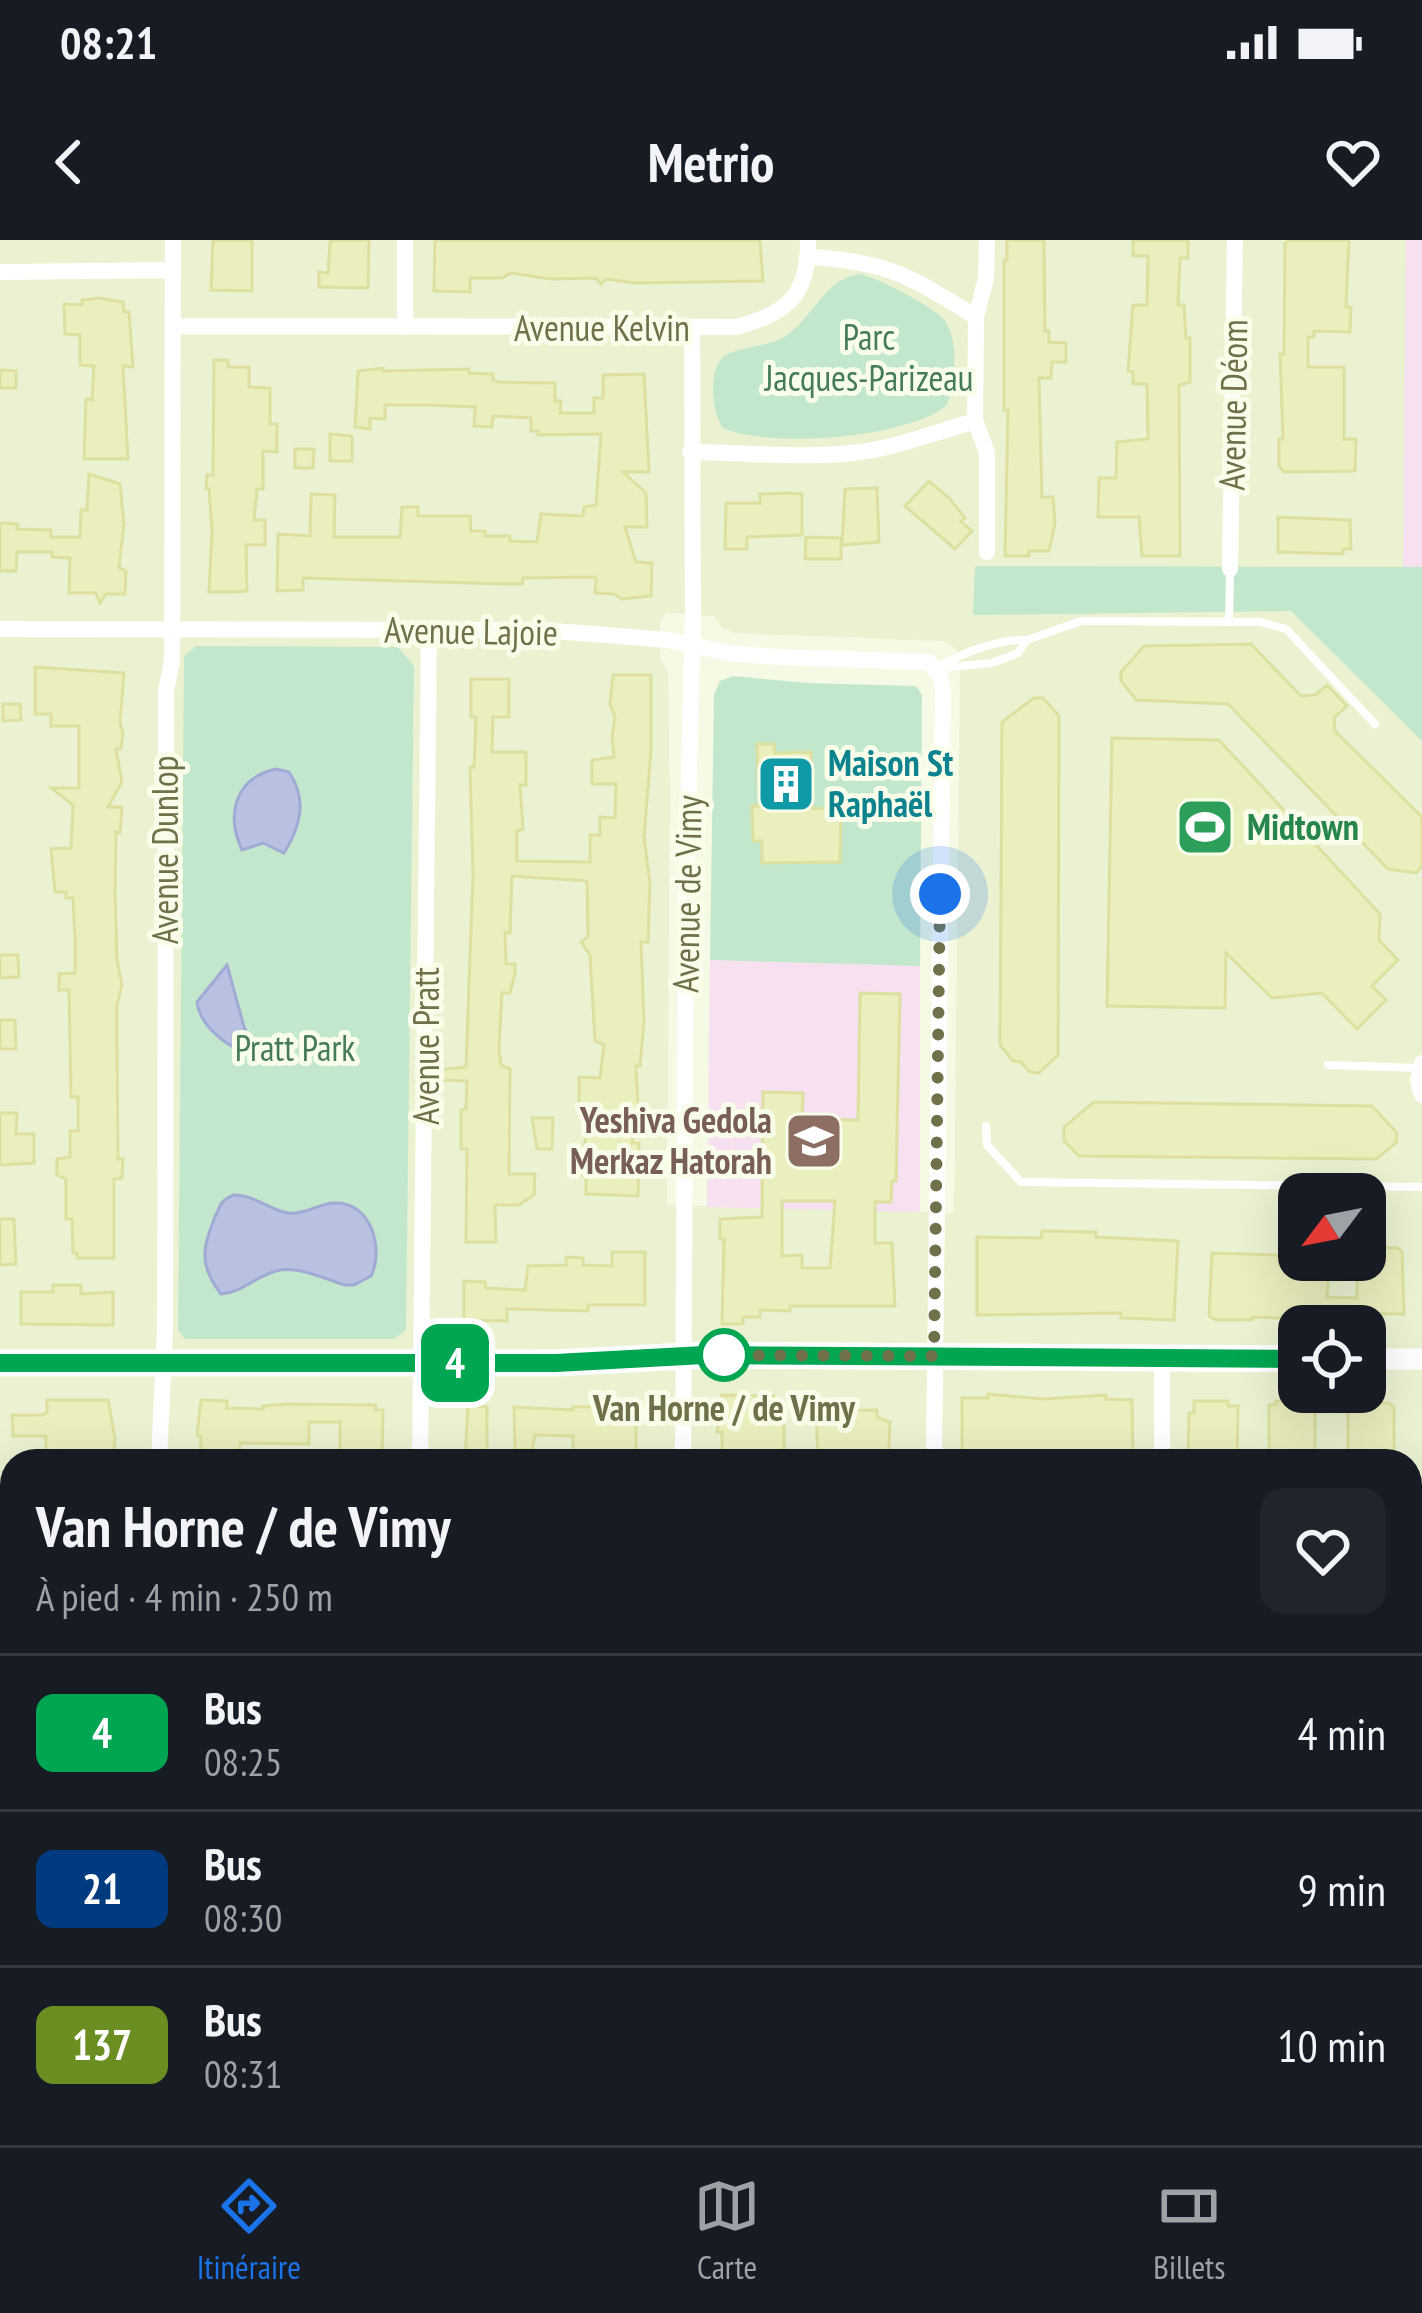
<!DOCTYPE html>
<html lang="fr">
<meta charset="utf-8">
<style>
body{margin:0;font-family:"PT Sans Narrow",sans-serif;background:#20242c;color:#f1f3f6;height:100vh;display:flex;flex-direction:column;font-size:45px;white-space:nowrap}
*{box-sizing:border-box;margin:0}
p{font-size:39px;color:#9ea1a6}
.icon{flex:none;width:66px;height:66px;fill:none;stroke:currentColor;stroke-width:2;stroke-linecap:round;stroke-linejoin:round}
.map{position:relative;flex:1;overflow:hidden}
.drawer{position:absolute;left:0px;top:1209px;width:1422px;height:696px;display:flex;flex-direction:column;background:#171b24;border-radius:36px 36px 0 0;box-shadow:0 12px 48px #0002}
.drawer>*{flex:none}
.badge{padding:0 24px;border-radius:18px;font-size:42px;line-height:78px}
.needle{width:78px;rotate:238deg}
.controls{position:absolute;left:1278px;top:933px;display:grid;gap:24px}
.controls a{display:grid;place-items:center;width:108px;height:108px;border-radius:24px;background:#171b24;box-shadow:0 12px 48px #0002;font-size:60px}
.you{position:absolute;width:60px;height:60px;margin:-30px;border:9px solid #fff;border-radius:50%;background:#1a73e8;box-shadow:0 0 0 18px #1a73e833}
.map>.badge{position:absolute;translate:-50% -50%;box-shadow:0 0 0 6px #fff}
.round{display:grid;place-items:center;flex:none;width:126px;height:126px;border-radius:24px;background:#20242c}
.head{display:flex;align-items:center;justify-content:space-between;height:204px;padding:0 36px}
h1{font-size:57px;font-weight:800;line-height:90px}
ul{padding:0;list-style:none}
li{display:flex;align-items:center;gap:36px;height:156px;padding:0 36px;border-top:3px solid #363941}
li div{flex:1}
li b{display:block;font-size:45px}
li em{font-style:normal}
li .badge{min-width:132px;font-weight:700;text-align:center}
.status{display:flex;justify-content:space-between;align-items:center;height:84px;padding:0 60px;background:#171b24;direction:ltr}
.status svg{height:33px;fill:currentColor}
header{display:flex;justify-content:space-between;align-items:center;height:156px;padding:0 36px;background:#171b24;font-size:54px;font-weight:800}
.tab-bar{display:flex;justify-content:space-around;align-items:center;height:168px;border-top:3px solid #363941;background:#171b24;font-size:33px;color:#9ea1a6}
.tab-bar a{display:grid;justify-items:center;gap:6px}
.tab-bar .active{color:#1a73e8}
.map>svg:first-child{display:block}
.residential{fill:#ebf2d2;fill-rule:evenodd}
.education{fill:#f7e0f0}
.green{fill:#c3e7cc}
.water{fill:#b9c1e2;stroke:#a0aad4;stroke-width:3}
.building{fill:#ebeebd;stroke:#dde09e;stroke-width:3;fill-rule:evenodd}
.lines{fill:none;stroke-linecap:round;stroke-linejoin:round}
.service{stroke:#fff;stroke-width:8}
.minor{stroke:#fff;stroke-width:16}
.secondary{stroke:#fff;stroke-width:21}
.line-casing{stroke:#fff;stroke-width:27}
.line{stroke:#00a651;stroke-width:18}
.walk{stroke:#70714b;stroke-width:12;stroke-dasharray:0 21.6}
.stop-dot{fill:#fff;stroke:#00a651;stroke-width:6}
.labels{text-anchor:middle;stroke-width:10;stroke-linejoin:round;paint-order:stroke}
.street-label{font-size:36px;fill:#70714b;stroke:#f8fee9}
.park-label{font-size:36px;fill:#467b5a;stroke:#f8fee9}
.culture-label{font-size:36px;font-weight:bold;fill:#0d838f;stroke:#f8fee9;text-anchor:start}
.leisure-label{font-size:36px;font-weight:bold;fill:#27864d;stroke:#f8fee9;text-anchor:start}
.education-label{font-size:36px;font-weight:bold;fill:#785e54;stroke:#f8fee9;text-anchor:end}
.stop-label{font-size:36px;font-weight:bold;fill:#70714b;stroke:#f8fee9}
</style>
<div class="status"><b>08:21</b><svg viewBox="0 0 49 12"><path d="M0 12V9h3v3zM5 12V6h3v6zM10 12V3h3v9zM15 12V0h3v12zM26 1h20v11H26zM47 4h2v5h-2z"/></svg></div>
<header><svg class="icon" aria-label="back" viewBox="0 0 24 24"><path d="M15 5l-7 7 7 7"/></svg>Metrio<svg class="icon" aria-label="heart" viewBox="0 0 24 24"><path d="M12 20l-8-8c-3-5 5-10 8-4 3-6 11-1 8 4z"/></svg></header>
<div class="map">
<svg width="1422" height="1905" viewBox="0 0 1422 1905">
<rect width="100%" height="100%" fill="#f4fae3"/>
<path class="residential" d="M 0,0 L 1422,0 L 1422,1905 L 0,1905 ZM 667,373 L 714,376 L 723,388 L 733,393 L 944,401 L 956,409 L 960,434 L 954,973 L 667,965 L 670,555 L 668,431 L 660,419 L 660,381 ZM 1299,954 L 1365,954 L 1365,1020 L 1299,1020 ZM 1299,1086 L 1365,1086 L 1365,1152 L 1299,1152 ZM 12,1221 L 1410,1221 L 1410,1893 L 12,1893 Z"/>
<path class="education" d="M 1406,0 L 1422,0 L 1422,327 L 1403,328 Z
M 710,720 L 920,726 L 920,972 L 707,967 Z"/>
<path class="green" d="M 860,34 C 878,38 935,67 945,81 C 959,100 956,146 946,166 C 907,198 769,209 723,188 C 712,173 708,133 722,118 C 733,107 767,107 784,97 C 815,78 822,39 860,34 Z
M 975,326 L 1422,327 L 1422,501 L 1291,371 L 973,375 Z
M 196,406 L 398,407 L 414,426 L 406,1090 L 394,1099 L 185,1099 L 178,1090 L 184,416 Z
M 733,436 L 806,443 L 916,446 L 922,455 L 920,726 L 710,720 L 714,455 L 720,441 Z"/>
<path class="water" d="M 276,529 L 289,532 C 308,560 300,587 284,613 L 263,603 L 242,610 C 226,576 234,538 276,529 Z
M 227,725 L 244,787 L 257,814 C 232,813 200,787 197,762 Z
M 234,955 C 255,955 269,970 288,973 C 305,975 319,963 335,963 C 372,962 384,1010 371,1036 L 354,1045 L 345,1045 C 324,1039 298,1025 276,1031 C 256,1036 242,1053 221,1054 C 198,1024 203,1008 215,977 C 221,964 220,961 234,955 Z"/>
<path class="building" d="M 213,0 L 252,0 L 252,51 L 211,50 Z
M 334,0 L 369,0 L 368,48 L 319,47 L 319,32 L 328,33 L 330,2 Z
M 435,0 L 760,0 L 763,41 L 636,43 L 606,39 L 601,44 L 596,38 L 550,39 L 511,33 L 502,38 L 470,38 L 470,52 L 434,51 Z
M 1007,0 L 1044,0 L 1045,91 L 1049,91 L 1049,102 L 1066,103 L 1066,122 L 1052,122 L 1051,138 L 1039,138 L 1042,257 L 1053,257 L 1055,284 L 1049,311 L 1029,311 L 1029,316 L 1005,316 L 1008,170 L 1004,170 L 1004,20 L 1007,20 Z
M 1133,0 L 1188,0 L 1188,18 L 1180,18 L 1178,65 L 1184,65 L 1186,98 L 1190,98 L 1190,142 L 1179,145 L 1180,316 L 1142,316 L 1139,277 L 1098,277 L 1099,238 L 1116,238 L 1117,202 L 1148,199 L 1147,144 L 1133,144 L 1133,132 L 1128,131 L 1133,65 L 1147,65 L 1148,16 L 1133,16 Z
M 1291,0 L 1349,0 L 1346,67 L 1351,67 L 1350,92 L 1314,91 L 1314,97 L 1308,97 L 1308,127 L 1344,127 L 1344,199 L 1356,199 L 1355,231 L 1284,232 L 1279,226 L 1279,199 L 1283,199 L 1280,114 L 1284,114 L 1285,3 Z
M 99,58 L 123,62 L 124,72 L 129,72 L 133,127 L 123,126 L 128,219 L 84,219 L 86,159 L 92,160 L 94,126 L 80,125 L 80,95 L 65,94 L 64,64 L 82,65 L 82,60 Z
M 214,120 L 228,120 L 228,127 L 249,127 L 249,147 L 270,148 L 270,184 L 277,184 L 277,212 L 263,211 L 263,249 L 257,249 L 254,280 L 265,280 L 265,305 L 246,305 L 247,351 L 237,352 L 209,352 L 212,290 L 209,249 L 206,249 L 207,235 L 213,235 Z
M 383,128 L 383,131 L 469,129 L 469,133 L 493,134 L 493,140 L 499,142 L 555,143 L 555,161 L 561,161 L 560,173 L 594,173 L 594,158 L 603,158 L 603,135 L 644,134 L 649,232 L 623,232 L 646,253 L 647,287 L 625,287 L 636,322 L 652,323 L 651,356 L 622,359 L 614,354 L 595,353 L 596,337 L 523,338 L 522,344 L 504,344 L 303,338 L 303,350 L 277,351 L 278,294 L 310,296 L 311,254 L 335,255 L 334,297 L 400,297 L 402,267 L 418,267 L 418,276 L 470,276 L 471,291 L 485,291 L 485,296 L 510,296 L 510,301 L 537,302 L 541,274 L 583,276 L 584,267 L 596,265 L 601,194 L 538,195 L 538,191 L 531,191 L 531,178 L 493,176 L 492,187 L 474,186 L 475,167 L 428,165 L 385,165 L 385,179 L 370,178 L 370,189 L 355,187 L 358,131 Z
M 0,130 L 16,131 L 16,148 L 0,148 Z
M 330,194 L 352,196 L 352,221 L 330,221 Z
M 295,209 L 314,209 L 313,228 L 295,228 Z
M 89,234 L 120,244 L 124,284 L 119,327 L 126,331 L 125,354 L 106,354 L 100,363 L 96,353 L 69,353 L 70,318 L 52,317 L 52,312 L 17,312 L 16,331 L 0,331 L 0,283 L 18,284 L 17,289 L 51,290 L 51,297 L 80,297 L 81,270 L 87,270 Z
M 929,241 L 950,259 L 965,278 L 961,282 L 972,291 L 955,309 L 905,266 Z
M 877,248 L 879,302 L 842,305 L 845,249 Z
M 791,253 L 802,254 L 802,295 L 747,297 L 747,309 L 725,309 L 726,263 L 760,263 L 760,254 Z
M 1278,277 L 1350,280 L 1351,309 L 1343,309 L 1343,314 L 1278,312 Z
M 806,297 L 841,298 L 841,319 L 805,319 Z
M 1251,404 L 1301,456 L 1315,455 L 1327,445 L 1347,466 L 1334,478 L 1335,491 L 1422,577 L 1422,626 L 1416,633 L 1388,629 L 1228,464 L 1136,460 L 1121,441 L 1121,432 L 1144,406 Z
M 35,427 L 124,433 L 120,483 L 123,493 L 121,509 L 116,509 L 122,542 L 108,567 L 122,567 L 120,593 L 116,592 L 115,652 L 117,720 L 122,745 L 117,765 L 117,807 L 118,919 L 123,919 L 122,938 L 114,939 L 114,1018 L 77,1018 L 77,1013 L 73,1013 L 72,979 L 66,979 L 66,939 L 57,935 L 57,919 L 70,917 L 70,891 L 78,891 L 78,857 L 71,857 L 69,750 L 59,750 L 59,734 L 75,733 L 75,698 L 73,658 L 66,658 L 66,652 L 55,652 L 51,609 L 71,608 L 73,565 L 51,548 L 79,548 L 79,486 L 51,486 L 51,474 L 35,474 Z
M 613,435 L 651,435 L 651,510 L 644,597 L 650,643 L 648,702 L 641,702 L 644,782 L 640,826 L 636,826 L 638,864 L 632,903 L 639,903 L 638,956 L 586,954 L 586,935 L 581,935 L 588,875 L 579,875 L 579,837 L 600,838 L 604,805 L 595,801 L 590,715 L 581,702 L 588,697 L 587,641 L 512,636 L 510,693 L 505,692 L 506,724 L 515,724 L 515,734 L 510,753 L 502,753 L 499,809 L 501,825 L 510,829 L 509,934 L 535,934 L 534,955 L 519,965 L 495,965 L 496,1002 L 466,1002 L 467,909 L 461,909 L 461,870 L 466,869 L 467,841 L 437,840 L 437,830 L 466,827 L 473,635 L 470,527 L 474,527 L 476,477 L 471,477 L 471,439 L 509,439 L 509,477 L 493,477 L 492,512 L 526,512 L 526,545 L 520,545 L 523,589 L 517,591 L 517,621 L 590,622 L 590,595 L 600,595 L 600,577 L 615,578 L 616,544 L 592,544 L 592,520 L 614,517 L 612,497 L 615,477 L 610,464 Z
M 1034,458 L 1043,458 L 1059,476 L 1058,815 L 1039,833 L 1030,832 L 1021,822 L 1013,821 L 1000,805 L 1002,482 Z
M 3,464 L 20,464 L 21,480 L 3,481 Z
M 1112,498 L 1219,500 L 1380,674 L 1379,700 L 1398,720 L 1372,746 L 1386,760 L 1357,789 L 1322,753 L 1272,758 L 1226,713 L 1225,768 L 1107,766 Z
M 757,504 L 774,504 L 775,513 L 811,512 L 812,568 L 841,570 L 840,622 L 762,623 L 762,601 L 753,601 L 752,566 L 759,566 Z
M 0,715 L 18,715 L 19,737 L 0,738 Z
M 860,753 L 900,754 L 896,941 L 892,941 L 891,962 L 875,962 L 875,1003 L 892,1003 L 895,1066 L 790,1066 L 790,1071 L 760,1070 L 760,1077 L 743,1077 L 743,1084 L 722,1084 L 724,999 L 720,999 L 720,979 L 762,977 L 763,852 L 803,853 L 802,879 L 858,880 ZM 782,961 L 835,961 L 830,1028 L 802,1028 L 802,1015 L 782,1016 Z
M 0,780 L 15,780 L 16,809 L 0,809 Z
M 1094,862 L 1372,866 L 1397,893 L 1396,903 L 1376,919 L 1079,916 L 1064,901 L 1064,887 Z
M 0,873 L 17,873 L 16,894 L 34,894 L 34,923 L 0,925 Z
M 532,878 L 553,878 L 552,909 L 537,909 Z
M 0,979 L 14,979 L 16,1024 L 0,1025 Z
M 1042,991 L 1096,992 L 1096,997 L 1178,1001 L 1174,1080 L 1121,1078 L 1121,1073 L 977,1075 L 977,997 L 1041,998 Z
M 1365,1008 L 1398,1008 L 1402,1012 L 1404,1074 L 1329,1073 L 1323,1080 L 1252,1077 L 1252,1080 L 1216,1080 L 1209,1076 L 1212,1013 L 1282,1015 L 1282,1011 L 1299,1012 L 1299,1020 L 1330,1020 L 1327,1057 L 1357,1058 L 1357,1020 L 1365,1020 Z
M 612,1012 L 645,1012 L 645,1065 L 588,1065 L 588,1071 L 507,1069 L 507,1081 L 464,1080 L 464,1041 L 485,1042 L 486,1048 L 525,1050 L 528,1026 L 566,1025 L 566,1017 L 583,1018 L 583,1025 L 612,1026 Z
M 53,1045 L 81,1045 L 81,1054 L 113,1052 L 113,1085 L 21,1084 L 21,1052 L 53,1052 Z
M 988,1154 L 1042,1159 L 1106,1155 L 1106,1159 L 1132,1160 L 1133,1221 L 962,1221 L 962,1158 L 988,1158 Z
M 722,1155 L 774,1156 L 774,1162 L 784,1162 L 784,1221 L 722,1221 L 722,1192 L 717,1192 Z
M 47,1160 L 108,1160 L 115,1198 L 113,1221 L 60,1221 L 60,1211 L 46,1212 L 46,1196 L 13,1196 L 12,1175 L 43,1175 L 47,1172 Z
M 201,1160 L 227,1161 L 227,1168 L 263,1169 L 263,1166 L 286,1164 L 376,1165 L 375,1170 L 383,1170 L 382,1221 L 340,1221 L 340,1182 L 309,1182 L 309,1204 L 240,1203 L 240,1221 L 200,1221 L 201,1197 L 197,1195 Z
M 1194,1161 L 1228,1161 L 1228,1166 L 1238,1166 L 1237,1221 L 1188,1221 L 1189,1173 L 1194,1173 Z
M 1276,1161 L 1309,1161 L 1309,1165 L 1315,1165 L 1315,1221 L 1269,1221 L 1269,1165 L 1276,1165 Z
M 1353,1163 L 1388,1163 L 1394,1167 L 1394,1221 L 1348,1221 L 1348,1167 Z
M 468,1165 L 487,1167 L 487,1221 L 465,1221 Z
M 636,1166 L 636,1221 L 573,1221 L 573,1196 L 535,1195 L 532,1210 L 515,1210 L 514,1167 L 573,1170 L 573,1167 Z
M 877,1170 L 877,1177 L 890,1182 L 889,1208 L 884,1221 L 818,1221 L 816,1171 Z"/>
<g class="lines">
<path class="service" d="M 1229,382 L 1230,329
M 939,427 C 961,413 999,399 1026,400
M 939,428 L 992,423 L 1018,413 L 1027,400 L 1081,381 L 1260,382 L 1286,389 L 1375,484
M 1328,825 L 1420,828
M 986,886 L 987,905 L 1021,942 L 1422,947"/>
<path class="minor" d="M 987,0 L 986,39 L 976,77 L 975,181 L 987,212 L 987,312
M 808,17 C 887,21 910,36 976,77
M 0,32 L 173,30
M 174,86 L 737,87 C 788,72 808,57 808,0
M 405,87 L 405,0
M 690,212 C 749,212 808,220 867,211 C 905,205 939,191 975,181
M 1230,329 L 1235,0
M 0,389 L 542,390 L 668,400 L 728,413 L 777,417 L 929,422 L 941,438 L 943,451 L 934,1221
M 1422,823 L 1418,841 L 1422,855
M 159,1221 L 165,1090 L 166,451 L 172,421 L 173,0
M 420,1221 L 429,392
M 683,1221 L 686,655 L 693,369 L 692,88
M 1162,1221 L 1162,1119
M 0,1599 L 12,1599
M 154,1893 L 154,1905
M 1368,1893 L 1373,1905
M 416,1905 L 416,1893
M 670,1905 L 670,1893"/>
<path class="secondary" d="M 1365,1119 L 1422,1119
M 0,1122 L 421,1124 L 704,1115 L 1299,1119"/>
</g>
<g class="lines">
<g class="line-casing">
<path id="line" d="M 0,1123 L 556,1123 L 704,1115 L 1299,1119"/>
</g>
<use href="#line" class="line"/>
<path class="walk" d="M 724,1115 L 709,1115 L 934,1116 L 940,654"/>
</g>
<defs>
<g id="building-square" transform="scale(3)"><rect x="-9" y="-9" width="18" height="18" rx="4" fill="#0f9aa8" stroke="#f8fee9"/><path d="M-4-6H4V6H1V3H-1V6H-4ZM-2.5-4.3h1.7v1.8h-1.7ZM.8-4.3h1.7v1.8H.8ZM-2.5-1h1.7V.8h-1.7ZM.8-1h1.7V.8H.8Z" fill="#fff"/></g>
<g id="stadium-square" transform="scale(3)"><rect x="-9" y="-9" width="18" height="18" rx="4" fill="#2e9e5b" stroke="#f8fee9"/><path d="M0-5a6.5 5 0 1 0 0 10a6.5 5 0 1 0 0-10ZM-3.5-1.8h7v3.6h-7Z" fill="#fff"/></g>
<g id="school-square" transform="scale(3)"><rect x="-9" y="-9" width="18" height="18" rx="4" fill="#8d6e63" stroke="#f8fee9"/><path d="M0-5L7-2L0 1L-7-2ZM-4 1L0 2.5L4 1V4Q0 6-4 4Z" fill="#fff"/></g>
</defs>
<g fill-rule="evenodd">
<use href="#building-square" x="786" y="544"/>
<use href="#stadium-square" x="1205" y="587"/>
<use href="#school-square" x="814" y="901"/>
</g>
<circle class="stop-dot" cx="724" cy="1115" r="24"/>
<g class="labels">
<g class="street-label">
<text x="602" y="101">Avenue Kelvin</text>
<text transform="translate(1233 165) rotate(-89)" y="13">Avenue Déom</text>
<text transform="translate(471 391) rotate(1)" y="13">Avenue Lajoie</text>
<text transform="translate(165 610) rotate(-90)" y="13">Avenue Dunlop</text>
<text transform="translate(687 654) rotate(-89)" y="13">Avenue de Vimy</text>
<text transform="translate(426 806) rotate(-90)" y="13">Avenue Pratt</text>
</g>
<g class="park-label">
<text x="869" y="110">Parc<tspan x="869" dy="41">Jacques-Parizeau</tspan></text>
<text x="295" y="821">Pratt Park</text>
</g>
<g class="culture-label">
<text x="828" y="536">Maison St<tspan x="828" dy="41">Raphaël</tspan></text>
</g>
<g class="leisure-label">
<text x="1247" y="600">Midtown</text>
</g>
<g class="education-label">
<text x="772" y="893">Yeshiva Gedola<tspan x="772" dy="41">Merkaz Hatorah</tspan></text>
</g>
<g class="stop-label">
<text x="724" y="1181">Van Horne / de Vimy</text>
</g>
</g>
</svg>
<div class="controls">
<a><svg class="needle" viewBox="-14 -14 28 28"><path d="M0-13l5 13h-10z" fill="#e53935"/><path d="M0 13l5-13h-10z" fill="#9ea1a6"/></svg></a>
<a><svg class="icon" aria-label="locate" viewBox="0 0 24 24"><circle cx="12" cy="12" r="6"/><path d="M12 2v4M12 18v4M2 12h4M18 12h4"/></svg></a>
</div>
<div class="you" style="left:940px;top:654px"></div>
<b class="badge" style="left:455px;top:1123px;background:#00a651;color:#fff">4</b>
<section class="drawer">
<div class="head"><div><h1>Van Horne / de Vimy</h1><p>À pied · 4 min · 250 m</p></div><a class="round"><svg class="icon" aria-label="heart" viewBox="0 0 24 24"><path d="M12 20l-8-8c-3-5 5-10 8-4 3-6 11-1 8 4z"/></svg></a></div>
<ul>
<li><span class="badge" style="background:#00a651;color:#fff">4</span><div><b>Bus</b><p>08:25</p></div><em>4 min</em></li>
<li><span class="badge" style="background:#003b80;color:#fff">21</span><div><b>Bus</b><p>08:30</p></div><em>9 min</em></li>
<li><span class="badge" style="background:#6b8e23;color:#fff">137</span><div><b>Bus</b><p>08:31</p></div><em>10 min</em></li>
</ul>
</section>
</div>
<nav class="tab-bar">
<a class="active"><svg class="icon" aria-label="directions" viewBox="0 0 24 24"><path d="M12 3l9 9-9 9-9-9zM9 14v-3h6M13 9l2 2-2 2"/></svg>Itinéraire</a>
<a><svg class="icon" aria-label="map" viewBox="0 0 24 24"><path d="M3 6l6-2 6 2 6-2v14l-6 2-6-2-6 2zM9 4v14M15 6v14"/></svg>Carte</a>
<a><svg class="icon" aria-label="tickets" viewBox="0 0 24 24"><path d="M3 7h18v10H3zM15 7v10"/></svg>Billets</a>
</nav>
